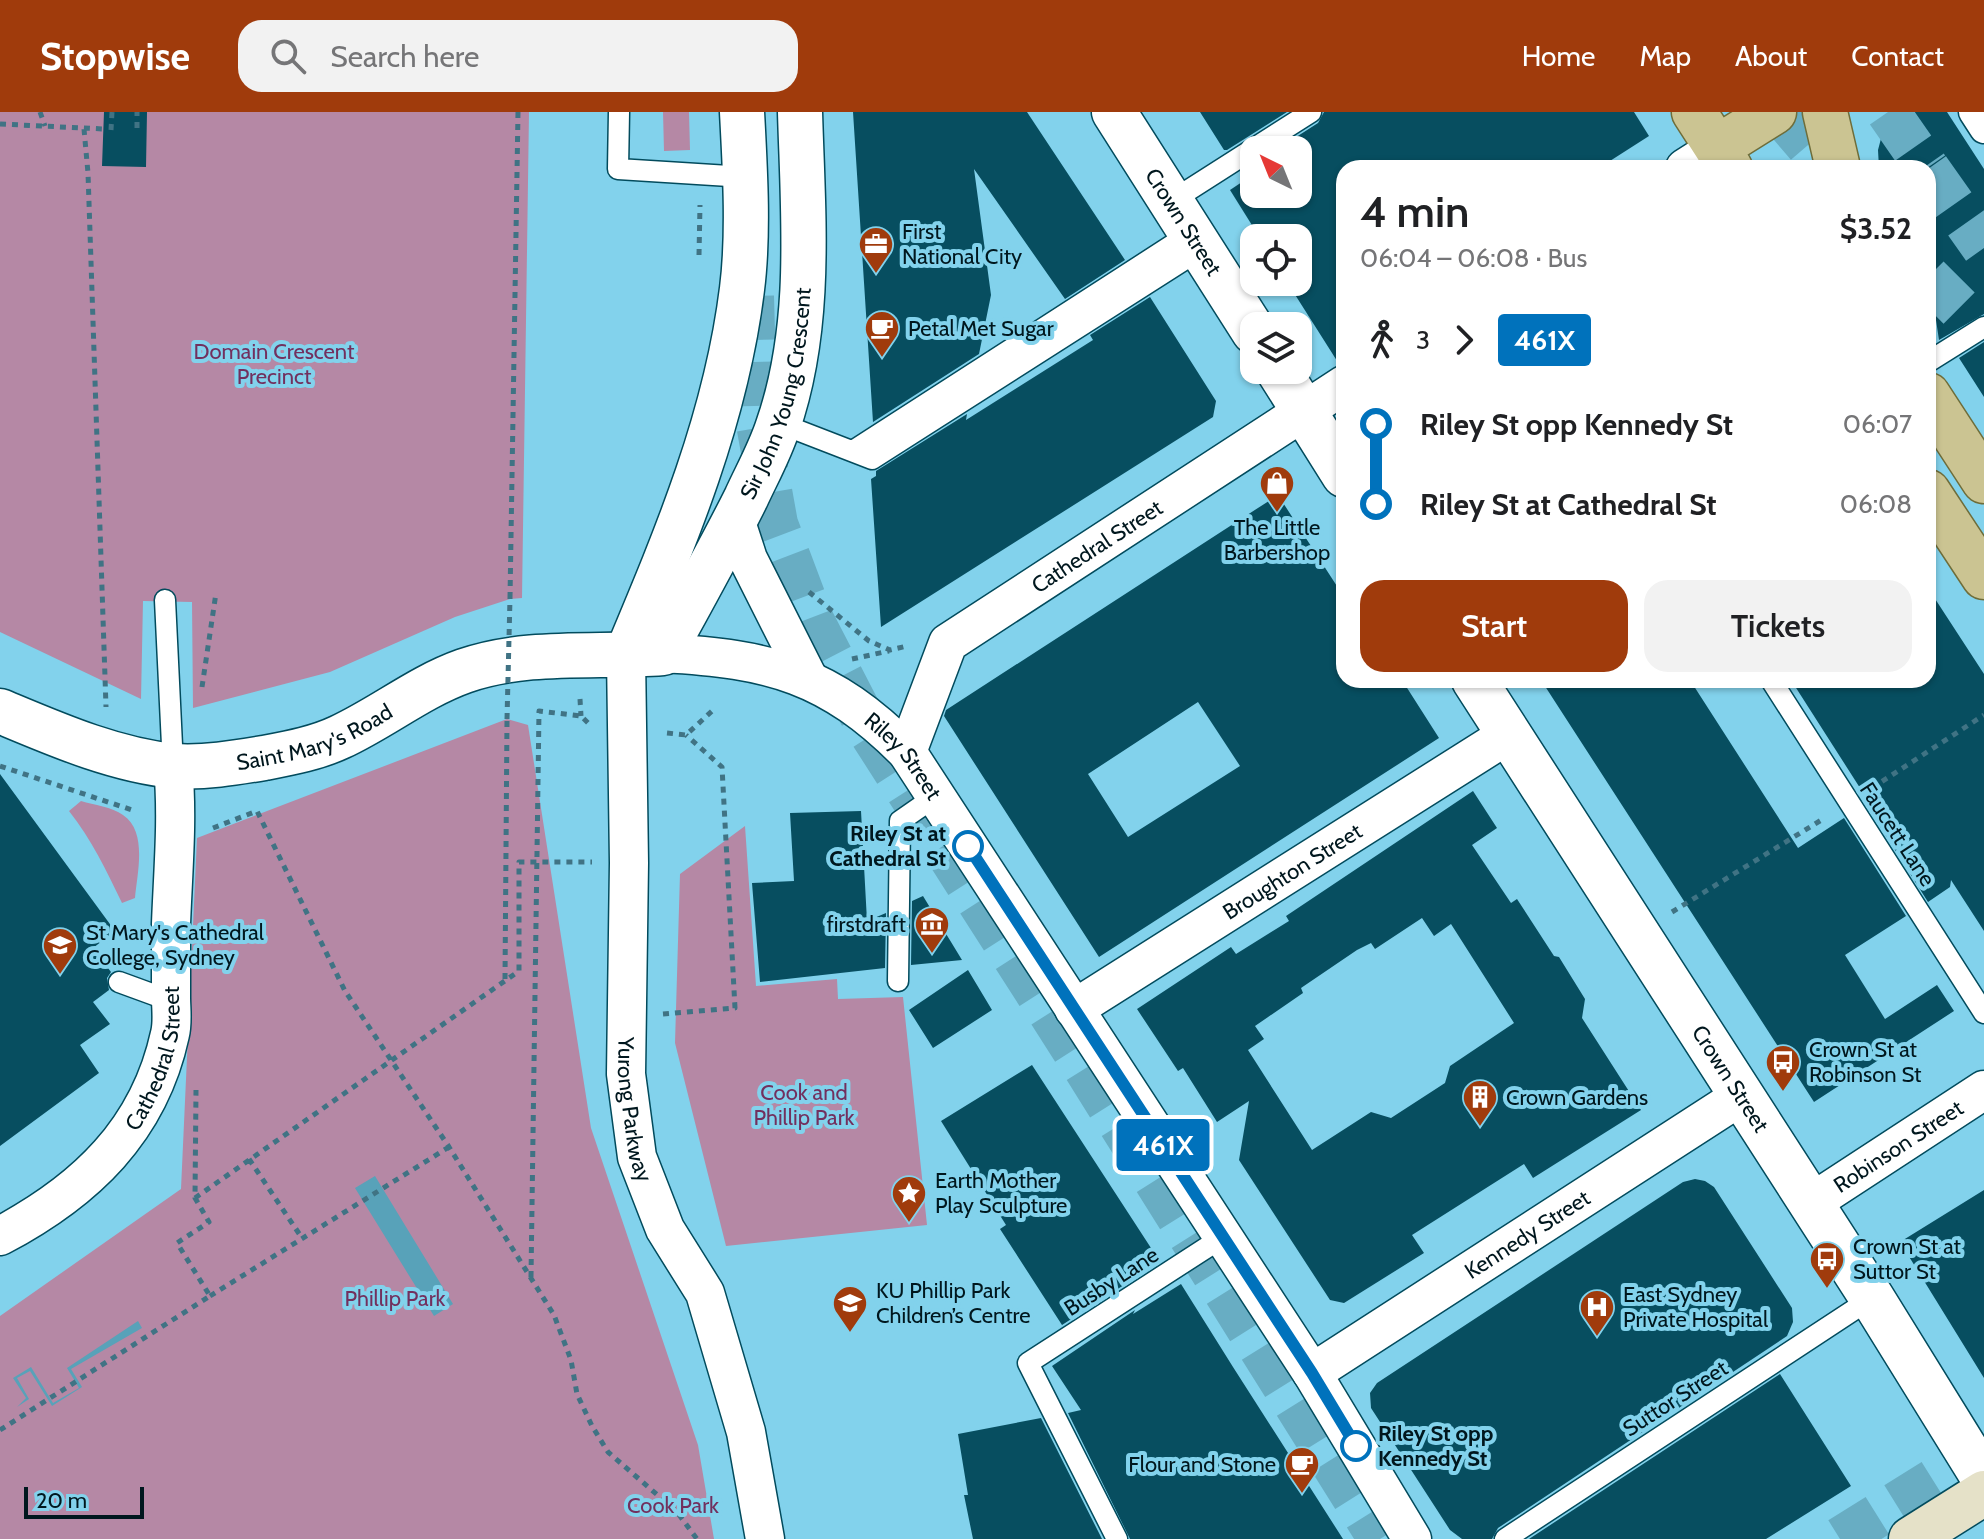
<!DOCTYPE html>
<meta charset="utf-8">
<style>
body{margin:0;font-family:Cabin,sans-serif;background:#f2f2f2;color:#202124;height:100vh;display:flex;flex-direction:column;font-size:30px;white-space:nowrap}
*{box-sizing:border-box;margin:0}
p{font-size:26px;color:#757577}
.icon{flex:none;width:44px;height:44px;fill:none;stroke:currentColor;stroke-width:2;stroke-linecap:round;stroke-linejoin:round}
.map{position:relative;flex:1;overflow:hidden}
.details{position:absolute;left:1336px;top:48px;width:600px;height:528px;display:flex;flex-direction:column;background:#fff;border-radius:24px;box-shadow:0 2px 6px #0004}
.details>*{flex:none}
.badge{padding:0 16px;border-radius:6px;font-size:28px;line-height:52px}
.needle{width:52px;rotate:317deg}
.tools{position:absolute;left:1240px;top:24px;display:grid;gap:16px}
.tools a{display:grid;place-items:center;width:72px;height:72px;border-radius:16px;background:#fff;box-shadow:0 2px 6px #0004;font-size:40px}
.scale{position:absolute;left:24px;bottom:20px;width:120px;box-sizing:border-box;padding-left:8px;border:4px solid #00171e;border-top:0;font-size:22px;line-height:28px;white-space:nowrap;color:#00171e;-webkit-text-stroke:6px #82d2ec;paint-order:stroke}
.map>.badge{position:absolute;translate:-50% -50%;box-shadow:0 0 0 4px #fff}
.legs{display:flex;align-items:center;gap:12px;height:88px;padding:0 24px;font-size:26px}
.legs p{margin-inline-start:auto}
.headline{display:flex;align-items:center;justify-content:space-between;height:136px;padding:0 24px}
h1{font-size:44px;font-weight:600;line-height:60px}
.action{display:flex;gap:16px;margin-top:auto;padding:16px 24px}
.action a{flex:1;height:92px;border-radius:24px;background:#a03b0c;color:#fff;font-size:32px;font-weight:600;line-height:92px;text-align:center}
.action a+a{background:#f2f2f2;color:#202124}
ul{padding:0 24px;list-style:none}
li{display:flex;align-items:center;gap:28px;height:80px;font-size:30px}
li i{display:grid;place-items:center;width:12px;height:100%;margin:0 10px;background:currentColor}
li i::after{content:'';width:20px;height:20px;margin:-10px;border:6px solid;border-radius:50%;background:#fff}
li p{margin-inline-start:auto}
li:first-child i{background:linear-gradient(#0000 50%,currentColor 0)}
li:last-child i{background:linear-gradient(currentColor 50%,#0000 0)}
header{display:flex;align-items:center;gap:48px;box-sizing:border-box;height:112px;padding:0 40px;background:#a03b0c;color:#fff}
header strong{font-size:38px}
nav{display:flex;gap:44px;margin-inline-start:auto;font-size:28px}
.search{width:560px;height:72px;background:#f2f2f2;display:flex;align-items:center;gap:20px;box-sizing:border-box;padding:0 28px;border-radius:24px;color:#757577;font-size:30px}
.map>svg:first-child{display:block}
.green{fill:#b588a5}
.water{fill:#58a2b9}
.building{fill:#074e60;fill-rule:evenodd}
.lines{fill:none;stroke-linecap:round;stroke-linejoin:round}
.motorway-tunnel{stroke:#68adc3;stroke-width:44;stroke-dasharray:44 22;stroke-linecap:butt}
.service-casing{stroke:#024b5d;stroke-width:23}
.pedestrian-casing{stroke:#024b5d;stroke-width:31}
.minor-casing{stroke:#024b5d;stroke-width:41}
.tertiary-casing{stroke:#024b5d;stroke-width:47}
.secondary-casing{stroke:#024b5d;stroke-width:47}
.primary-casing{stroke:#6e6d3a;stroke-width:47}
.path{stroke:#407384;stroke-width:5;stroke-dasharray:6 6;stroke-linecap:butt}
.service{stroke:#fff;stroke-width:20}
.pedestrian{stroke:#fff;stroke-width:28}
.minor{stroke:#fff;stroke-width:38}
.tertiary{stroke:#fff;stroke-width:44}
.secondary{stroke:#e5e1c8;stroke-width:44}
.primary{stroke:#cbc492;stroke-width:44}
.path-bridge{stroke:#407384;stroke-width:5;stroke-dasharray:6 6;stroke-linecap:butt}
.line-1-casing{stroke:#fff;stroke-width:18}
.line-1{stroke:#0072bc;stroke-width:12}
.stop-1-dot{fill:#fff;stroke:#0072bc;stroke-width:4}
.labels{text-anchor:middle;stroke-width:8;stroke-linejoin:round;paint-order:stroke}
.street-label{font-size:22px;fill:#00171e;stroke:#82d2ec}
.poi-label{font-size:22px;fill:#00171e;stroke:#82d2ec;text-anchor:start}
.park-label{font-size:22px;fill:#72305e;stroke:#82d2ec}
.stop-label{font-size:22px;font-weight:bold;fill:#00171e;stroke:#82d2ec;text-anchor:end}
</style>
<header>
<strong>Stopwise</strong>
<div class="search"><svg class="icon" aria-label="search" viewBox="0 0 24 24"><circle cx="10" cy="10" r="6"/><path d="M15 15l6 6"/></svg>Search here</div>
<nav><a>Home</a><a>Map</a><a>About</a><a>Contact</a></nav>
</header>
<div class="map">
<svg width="1984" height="1427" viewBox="0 0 1984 1427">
<rect width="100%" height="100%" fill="#82d2ec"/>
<path class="green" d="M 0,0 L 529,0 L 522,486 L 510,487 L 455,505 L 330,560 L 193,596 L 192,490 L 143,489 L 141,587 L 0,520 Z
M 663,0 L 689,0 L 690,38 L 664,39 Z
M 507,607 L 528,613 L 591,1016 L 698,1333 L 714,1427 L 0,1427 L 0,1204 L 181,1077 L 197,726 Z
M 81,689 C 94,693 112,695 123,703 C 148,720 137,761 135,786 L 122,791 C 106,758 92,728 69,699 Z
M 745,714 L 756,874 L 837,867 L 838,887 L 903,885 L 927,1113 L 726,1134 L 675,931 L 680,762 Z"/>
<path class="water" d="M 375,1064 L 453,1192 L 434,1204 L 355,1076 Z
M 138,1209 L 142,1216 L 71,1257 L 82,1275 L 52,1294 L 30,1259 L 17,1266 L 29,1287 L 17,1295 L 26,1286 L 13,1266 L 31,1255 L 53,1291 L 79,1276 L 67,1256 Z"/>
<path class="building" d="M 104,0 L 147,0 L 146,55 L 102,54 Z
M 853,0 L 1027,0 L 1125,148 L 1065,187 L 974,57 L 991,183 L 979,242 L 873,310 Z
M 1200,0 L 1287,0 L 1227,38 L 1224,38 Z
M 1324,0 L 1634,0 L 1649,24 L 1599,56 L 1344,56 L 1344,251 L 1339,252 L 1287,170 L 1298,170 L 1298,126 L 1260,126 L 1230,78 L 1254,62 L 1254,82 L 1298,82 L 1298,38 L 1276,38 L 1318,11 Z
M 1899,0 L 1947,0 L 1984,57 L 1984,202 L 1939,228 L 1933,188 L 1928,181 L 1928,56 L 1879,56 L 1878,38 L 1883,19 Z
M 1150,185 L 1216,289 L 1213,305 L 881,515 L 871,367 L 876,364 L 876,359 L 967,302 L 966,308 L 1093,228 L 1090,223 Z
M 1984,230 L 1984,285 L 1959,246 Z
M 1278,383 L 1344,485 L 1344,568 L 1402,568 L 1439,626 L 1099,845 L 944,604 L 946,598 ZM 1198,590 L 1240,654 L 1128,725 L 1088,662 Z
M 1928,476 L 1984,562 L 1984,819 L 1951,768 L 1950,775 L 1928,790 L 1866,692 L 1869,690 L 1791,568 L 1928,568 Z
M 1541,568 L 1690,568 L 1798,736 L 1844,706 L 1906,804 L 1845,843 L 1885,907 L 1937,873 L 1954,899 L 1814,990 Z
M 0,662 L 115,819 L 93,836 L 111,860 L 107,866 L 109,878 L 93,890 L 110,912 L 80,933 L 99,961 L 0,1034 Z
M 1473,679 L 1497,716 L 1472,733 L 1511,791 L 1517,787 L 1554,844 L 1559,845 L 1585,887 L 1582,906 L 1641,998 L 1533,1066 L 1524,1052 L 1412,1123 L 1424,1141 L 1344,1191 L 1330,1188 L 1239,1048 L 1249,989 L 1217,1010 L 1183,956 L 1178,959 L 1137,897 L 1231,835 L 1236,842 L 1289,809 L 1286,804 ZM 1422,806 L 1434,824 L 1451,812 L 1514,911 L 1450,954 L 1445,971 L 1391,1006 L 1371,1000 L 1312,1038 L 1248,938 L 1264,927 L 1255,914 L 1303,881 L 1301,876 L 1357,838 L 1371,831 L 1375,837 Z
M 861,699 L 867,809 L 886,801 L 885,856 L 760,870 L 752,771 L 794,769 L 790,701 Z
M 923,784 L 962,848 L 911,853 L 912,789 Z
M 968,858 L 992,898 L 933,936 L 909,898 Z
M 1032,953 L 1151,1136 L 1144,1160 L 1062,1213 L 1000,1117 L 1006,1113 L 941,1009 Z
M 1695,1067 L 1705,1069 L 1714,1075 L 1792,1196 L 1793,1210 L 1787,1224 L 1498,1416 L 1492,1427 L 1462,1427 L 1450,1418 L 1371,1296 L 1370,1281 L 1377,1271 L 1683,1070 Z
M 1984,1078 L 1984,1266 L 1900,1130 Z
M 1181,1172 L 1233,1255 L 1343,1427 L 1130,1427 L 1068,1301 L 1081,1298 L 1052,1254 L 1135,1198 L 1133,1202 Z
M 1780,1262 L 1851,1374 L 1766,1427 L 1529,1427 Z
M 1041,1306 L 1102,1427 L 973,1427 L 964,1383 L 968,1383 L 958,1322 Z"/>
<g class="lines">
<path class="motorway-tunnel" d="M 1779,0 L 1827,56
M 1888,0 L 1927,56
M 1928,57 L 1984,136
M 1928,165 L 1984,221
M 752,184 L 755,295 L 776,412 L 813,510 L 869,618 L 1077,943 L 1380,1427
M 1840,1427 L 1984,1337"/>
<g class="service-casing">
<path id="service" d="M 619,0 L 618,57 L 745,65
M 1170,90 L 1311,0
M 1928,250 L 1984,215
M 779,311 L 872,347 L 1201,137
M 853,339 L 1191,121
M 165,488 L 173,654
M 1771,568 L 1984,901
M 898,869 L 900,709 L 936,684
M 119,870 L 171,889
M 1117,1427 L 1028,1251 L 1223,1125
M 1505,1427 L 1872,1186"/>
</g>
<g class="pedestrian-casing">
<path id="pedestrian" d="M 1973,0 L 1984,17"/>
</g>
<g class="minor-casing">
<g id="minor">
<path d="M 1685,56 L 1718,35"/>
<path d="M 735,407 L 748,447 L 808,566"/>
<path id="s1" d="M 663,541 C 771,547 829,562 907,640 L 1312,1261 L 1412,1427"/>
<path id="s2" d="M 626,544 L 629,751 L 626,962 L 637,1045 L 665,1117 L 705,1181 L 746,1320 L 765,1427"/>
<path id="s3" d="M 907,640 L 948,531 L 1344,273"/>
<path id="s4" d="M 1074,897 L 1509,622"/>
<path id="s5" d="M 1811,1091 L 1984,978"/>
<path id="s6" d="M 0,1124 C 85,1079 149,1019 170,922 C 173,910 171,897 171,885 C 171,861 171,836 171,812 C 173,759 178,706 173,654"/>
<path id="s7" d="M 1312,1261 L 1741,984"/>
</g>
</g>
<g class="tertiary-casing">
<g id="tertiary">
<path id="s8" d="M 1114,0 L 1254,220"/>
<path d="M 1278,258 L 1344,363"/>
<path d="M 626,544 C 676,425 726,307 742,177 C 749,122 745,56 742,0"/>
<path id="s9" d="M 1474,568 L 1872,1186 L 1984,1367"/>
<path id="s10" d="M 0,599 C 55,622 114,648 174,654 C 204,656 234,651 264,646 C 290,641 317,636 340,625 C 383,605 419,575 464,559 C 527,537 597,546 663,541 C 691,490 720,438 746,386 C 757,362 770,339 778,314 C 813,213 803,104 800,0"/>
</g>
</g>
<g class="secondary-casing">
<path id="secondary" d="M 1911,1427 L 1984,1381"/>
</g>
<g class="primary-casing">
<path id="primary" d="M 1694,0 L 1730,56
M 1825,0 L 1838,56
M 1718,35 L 1774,0
M 1928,283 L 1984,369
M 1928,380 L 1984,465"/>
</g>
<path class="path" d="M 40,0 L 45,14
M 0,12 L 104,17
M 137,16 L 137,0
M 84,17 L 88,61 L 106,595
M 111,18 L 112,0
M 699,143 L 700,93
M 809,480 L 869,529 L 890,538 L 907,534
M 510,486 L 518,0
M 852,547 L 889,539
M 202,575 L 216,481
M 580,587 L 581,604
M 667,621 L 686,623 L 712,599
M 0,654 L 135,699
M 1872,676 L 1984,603
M 213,716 L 257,699 L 345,879 L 449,1035 L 554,1203 L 571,1248 L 577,1282 L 592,1314 L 608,1340 L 677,1400 L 697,1427
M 1672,800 L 1823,707
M 505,867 L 507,607
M 663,902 L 735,896 L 722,655 L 686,623
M 249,1047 L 302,1126
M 195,1086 L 519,859 L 519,750 L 592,750
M 531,1165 L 539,599 L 581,604 L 588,611
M 210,1184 L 449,1035
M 0,1318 L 210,1184 L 177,1131 L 209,1110 L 195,1086 L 196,978"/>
<use href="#service" class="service"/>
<use href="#pedestrian" class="pedestrian"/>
<use href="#minor" class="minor"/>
<use href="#tertiary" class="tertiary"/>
<use href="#secondary" class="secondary"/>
<use href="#primary" class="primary"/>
<path class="path-bridge" d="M 507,607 L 510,486"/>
</g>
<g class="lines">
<g class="line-1-casing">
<path id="line-1" d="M 968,734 L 1312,1261 L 1356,1334"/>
</g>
<use href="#line-1" class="line-1"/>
</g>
<defs>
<g id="office-pin" transform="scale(1.8)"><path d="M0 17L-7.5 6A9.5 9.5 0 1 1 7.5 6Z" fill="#a03b0c" stroke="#82d2ec"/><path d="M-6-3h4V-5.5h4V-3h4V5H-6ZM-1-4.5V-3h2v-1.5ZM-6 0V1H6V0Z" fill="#fff"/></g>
<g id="cafe-pin" transform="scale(1.8)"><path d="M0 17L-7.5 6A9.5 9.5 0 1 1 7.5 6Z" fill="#a03b0c" stroke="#82d2ec"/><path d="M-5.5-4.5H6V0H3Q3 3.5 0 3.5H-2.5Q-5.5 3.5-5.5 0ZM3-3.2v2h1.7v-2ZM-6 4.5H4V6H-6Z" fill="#fff"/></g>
<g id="shop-pin" transform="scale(1.8)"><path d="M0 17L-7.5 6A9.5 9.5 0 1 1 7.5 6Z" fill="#a03b0c" stroke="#82d2ec"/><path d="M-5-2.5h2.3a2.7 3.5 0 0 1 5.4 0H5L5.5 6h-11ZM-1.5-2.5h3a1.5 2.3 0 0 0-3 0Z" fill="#fff"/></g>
<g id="museum-pin" transform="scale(1.8)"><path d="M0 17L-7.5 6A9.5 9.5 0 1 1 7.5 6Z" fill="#a03b0c" stroke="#82d2ec"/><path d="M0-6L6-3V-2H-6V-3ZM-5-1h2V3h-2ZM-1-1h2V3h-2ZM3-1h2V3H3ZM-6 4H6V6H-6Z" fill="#fff"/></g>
<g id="school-pin" transform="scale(1.8)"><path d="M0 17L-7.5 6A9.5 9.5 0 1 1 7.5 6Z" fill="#a03b0c" stroke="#82d2ec"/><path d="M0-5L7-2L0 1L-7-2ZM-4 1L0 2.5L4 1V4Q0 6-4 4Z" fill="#fff"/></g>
<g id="bus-pin" transform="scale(1.8)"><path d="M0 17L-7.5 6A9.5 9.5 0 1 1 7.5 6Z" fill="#a03b0c" stroke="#82d2ec"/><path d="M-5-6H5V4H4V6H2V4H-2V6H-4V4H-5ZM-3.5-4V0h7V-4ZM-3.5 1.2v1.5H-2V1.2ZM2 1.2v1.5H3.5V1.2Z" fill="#fff"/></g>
<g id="building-pin" transform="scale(1.8)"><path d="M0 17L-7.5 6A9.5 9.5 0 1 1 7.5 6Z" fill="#a03b0c" stroke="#82d2ec"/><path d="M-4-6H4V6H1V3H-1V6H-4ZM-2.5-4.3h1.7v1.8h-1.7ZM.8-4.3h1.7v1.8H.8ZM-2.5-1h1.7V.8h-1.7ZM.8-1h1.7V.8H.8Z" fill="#fff"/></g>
<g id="sight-pin" transform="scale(1.8)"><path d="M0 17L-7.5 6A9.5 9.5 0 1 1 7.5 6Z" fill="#a03b0c" stroke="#82d2ec"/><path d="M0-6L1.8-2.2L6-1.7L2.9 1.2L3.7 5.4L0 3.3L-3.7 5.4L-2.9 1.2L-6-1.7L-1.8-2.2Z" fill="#fff"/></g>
<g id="hospital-pin" transform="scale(1.8)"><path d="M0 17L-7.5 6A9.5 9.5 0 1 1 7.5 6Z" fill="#a03b0c" stroke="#82d2ec"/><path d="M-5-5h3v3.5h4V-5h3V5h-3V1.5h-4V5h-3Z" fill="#fff"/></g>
</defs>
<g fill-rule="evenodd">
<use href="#office-pin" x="876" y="132"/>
<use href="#cafe-pin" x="882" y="216"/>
<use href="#shop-pin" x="1277" y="371"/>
<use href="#museum-pin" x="932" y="812"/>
<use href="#school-pin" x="60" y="833"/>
<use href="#bus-pin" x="1783" y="950"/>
<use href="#building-pin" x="1480" y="985"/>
<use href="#sight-pin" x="909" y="1081"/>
<use href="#bus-pin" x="1827" y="1147"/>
<use href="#school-pin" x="850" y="1191"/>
<use href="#hospital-pin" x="1597" y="1195"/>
<use href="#cafe-pin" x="1302" y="1352"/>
</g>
<g class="stop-1-dot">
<circle cx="968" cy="734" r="14"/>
<circle cx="1356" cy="1334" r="14"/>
</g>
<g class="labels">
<g class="street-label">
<text dy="8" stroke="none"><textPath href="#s8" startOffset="130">Crown Street</textPath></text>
<text dy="8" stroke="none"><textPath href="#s10" startOffset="980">Sir John Young Crescent</textPath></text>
<text dy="8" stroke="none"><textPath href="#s3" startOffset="294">Cathedral Street</textPath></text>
<text dy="8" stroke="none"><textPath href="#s10" startOffset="328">Saint Mary's Road</textPath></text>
<text dy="8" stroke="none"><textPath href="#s1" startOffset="272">Riley Street</textPath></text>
<text transform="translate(1898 722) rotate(57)" y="8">Faucett Lane</text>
<text dy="8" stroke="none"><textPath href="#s4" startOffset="258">Broughton Street</textPath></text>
<text dy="8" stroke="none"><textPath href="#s6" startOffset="246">Cathedral Street</textPath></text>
<text dy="8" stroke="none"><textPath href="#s9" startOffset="474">Crown Street</textPath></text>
<text dy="8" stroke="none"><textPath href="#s2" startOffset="454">Yurong Parkway</textPath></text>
<text dy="8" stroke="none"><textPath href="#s5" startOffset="104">Robinson Street</textPath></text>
<text dy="8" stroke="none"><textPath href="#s7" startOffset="256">Kennedy Street</textPath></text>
<text transform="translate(1111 1169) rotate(-33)" y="8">Busby Lane</text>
<text transform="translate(1675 1286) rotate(-33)" y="8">Suttor Street</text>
</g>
<g class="poi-label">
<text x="902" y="127">First<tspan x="902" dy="25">National City</tspan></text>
<text x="908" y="224">Petal Met Sugar</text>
<text x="1277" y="423" text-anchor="middle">The Little<tspan x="1277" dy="25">Barbershop</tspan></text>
<text x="906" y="820" text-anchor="end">firstdraft</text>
<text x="86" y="828">St Mary's Cathedral<tspan x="86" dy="25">College, Sydney</tspan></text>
<text x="1809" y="945">Crown St at<tspan x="1809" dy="25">Robinson St</tspan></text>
<text x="1506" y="993">Crown Gardens</text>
<text x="935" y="1076">Earth Mother<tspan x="935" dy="25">Play Sculpture</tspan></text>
<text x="1853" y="1142">Crown St at<tspan x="1853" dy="25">Suttor St</tspan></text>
<text x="876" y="1186">KU Phillip Park<tspan x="876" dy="25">Children’s Centre</tspan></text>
<text x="1623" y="1190">East Sydney<tspan x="1623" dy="25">Private Hospital</tspan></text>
<text x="1276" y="1360" text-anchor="end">Flour and Stone</text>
</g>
<g class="park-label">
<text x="274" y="247">Domain Crescent<tspan x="274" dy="25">Precinct</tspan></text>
<text x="804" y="988">Cook and<tspan x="804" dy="25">Phillip Park</tspan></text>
<text x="395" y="1194">Phillip Park</text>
<text x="673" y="1401">Cook Park</text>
</g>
<g class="stop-label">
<text x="946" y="729">Riley St at<tspan x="946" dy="25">Cathedral St</tspan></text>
<text x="1378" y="1329" text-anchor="start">Riley St opp<tspan x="1378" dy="25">Kennedy St</tspan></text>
</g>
</g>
</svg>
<div class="tools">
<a><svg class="needle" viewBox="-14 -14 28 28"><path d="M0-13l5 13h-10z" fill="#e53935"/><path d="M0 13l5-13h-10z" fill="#757577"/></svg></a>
<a><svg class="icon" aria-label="locate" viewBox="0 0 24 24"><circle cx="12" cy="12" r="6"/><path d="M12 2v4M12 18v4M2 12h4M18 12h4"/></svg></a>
<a><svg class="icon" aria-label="layers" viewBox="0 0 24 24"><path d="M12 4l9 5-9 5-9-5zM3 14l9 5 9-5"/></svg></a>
</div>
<div class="scale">20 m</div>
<b class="badge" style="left:1163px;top:1033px;background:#0072bc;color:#fff">461X</b>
<section class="details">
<div class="headline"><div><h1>4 min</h1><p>06:04 – 06:08 · Bus</p></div><b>$3.52</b></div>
<div class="legs"><svg class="icon" aria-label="walk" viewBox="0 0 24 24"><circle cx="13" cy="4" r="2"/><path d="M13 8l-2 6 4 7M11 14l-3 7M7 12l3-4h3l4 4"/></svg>3<svg class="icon" aria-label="forward" viewBox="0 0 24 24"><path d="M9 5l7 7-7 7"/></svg><b class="badge" style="background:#0072bc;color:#fff">461X</b></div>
<ul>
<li><i style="color:#0072bc"></i><b>Riley St opp Kennedy St</b><p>06:07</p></li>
<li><i style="color:#0072bc"></i><b>Riley St at Cathedral St</b><p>06:08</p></li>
</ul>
<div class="action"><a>Start</a><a>Tickets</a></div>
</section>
</div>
